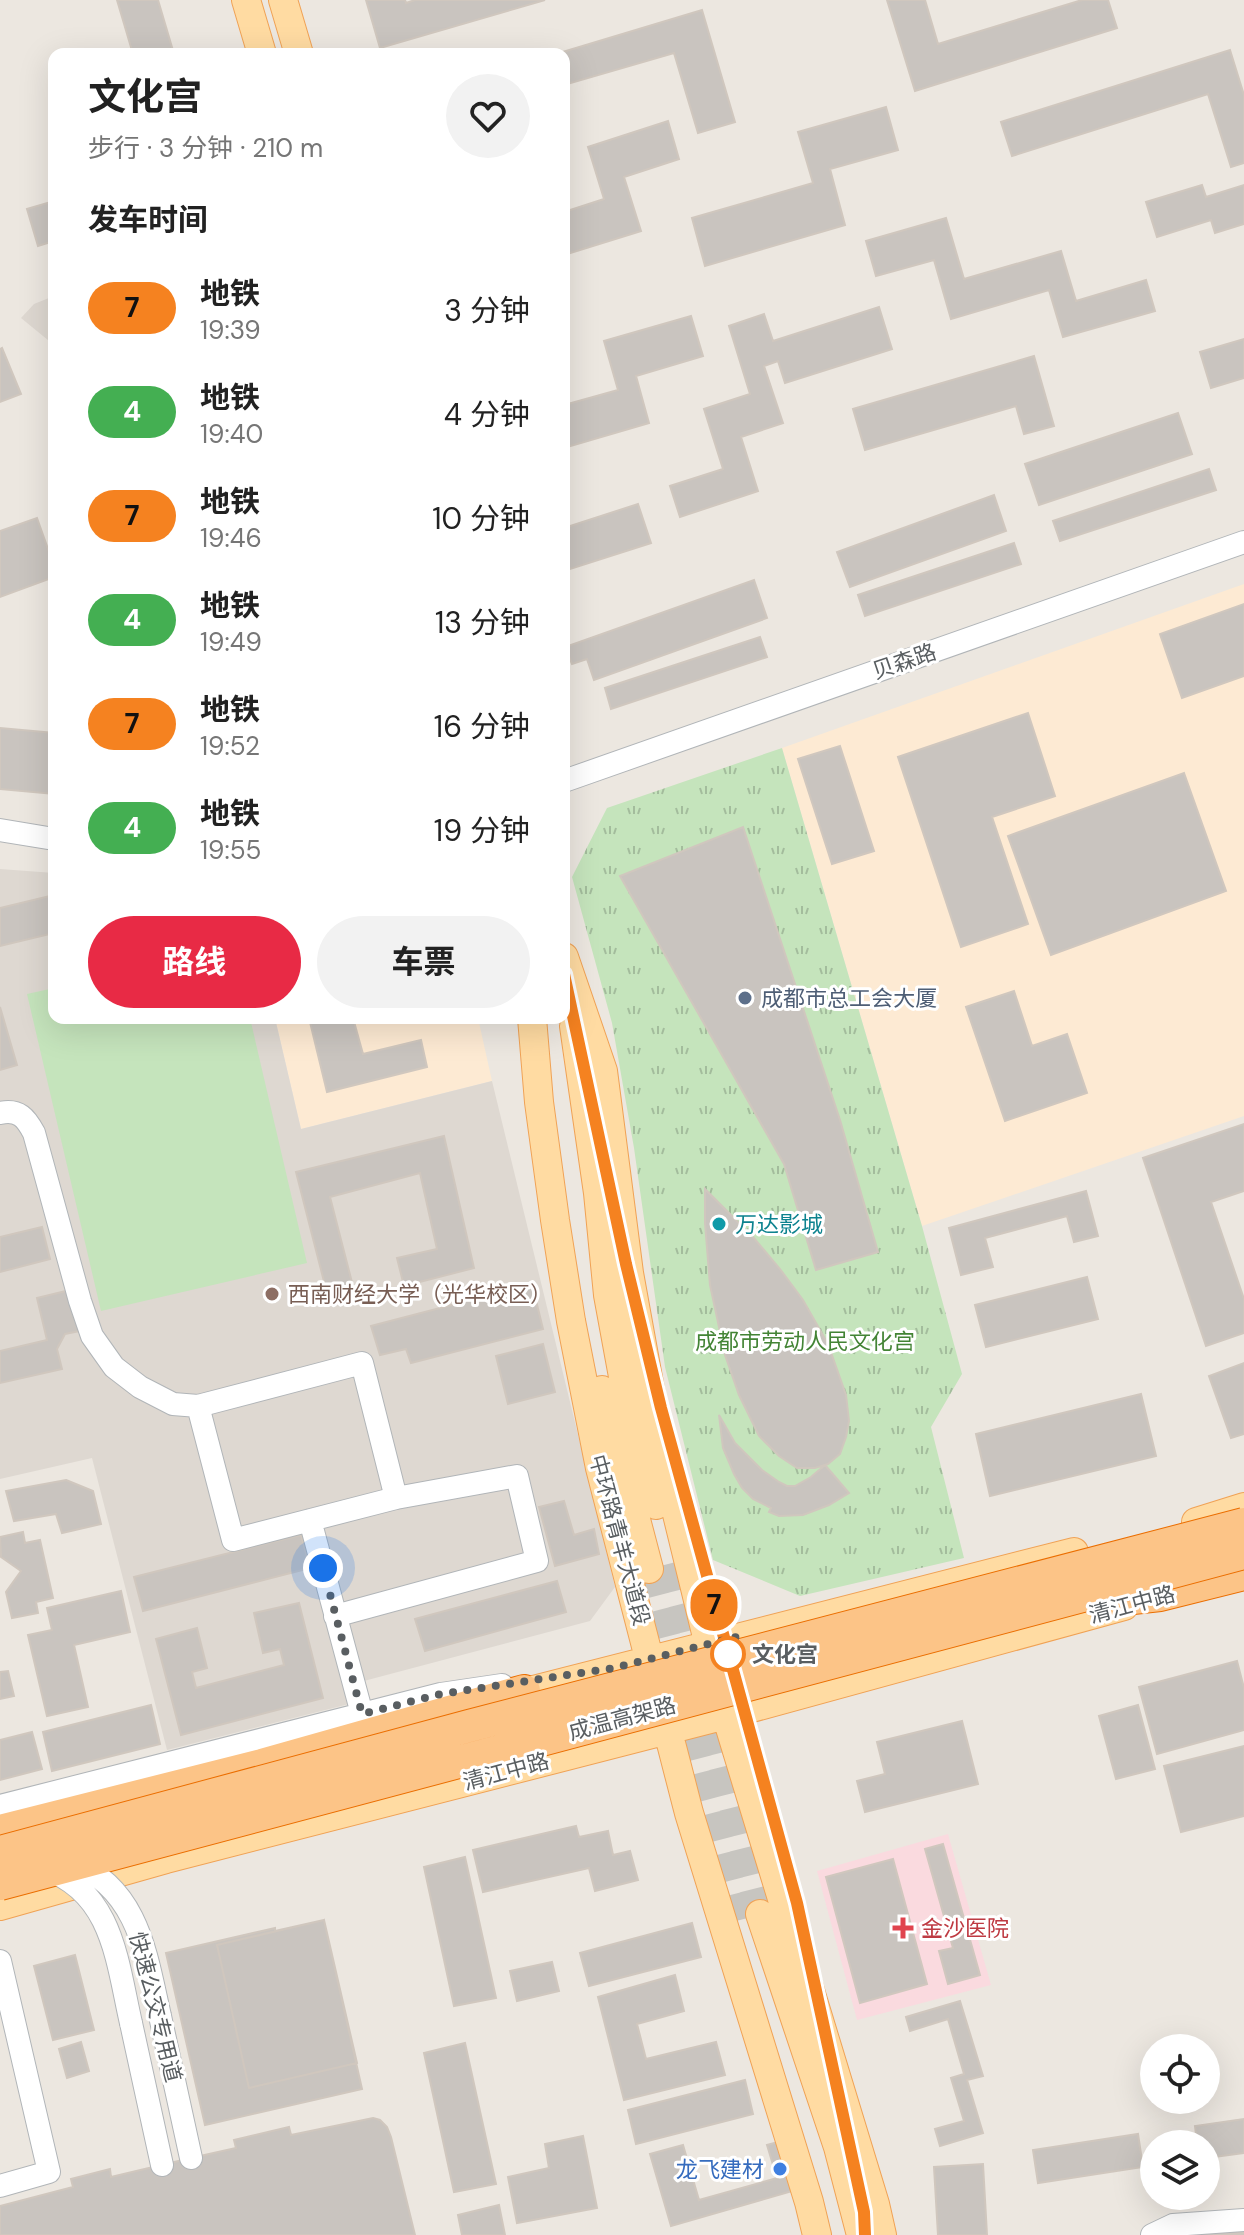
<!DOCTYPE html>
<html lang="zh">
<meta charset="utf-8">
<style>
body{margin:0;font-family:"DM Sans","Noto Sans SC",sans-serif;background:#f2f2f2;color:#222;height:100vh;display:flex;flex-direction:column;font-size:30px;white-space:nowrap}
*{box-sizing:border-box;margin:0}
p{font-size:26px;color:#767676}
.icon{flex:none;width:44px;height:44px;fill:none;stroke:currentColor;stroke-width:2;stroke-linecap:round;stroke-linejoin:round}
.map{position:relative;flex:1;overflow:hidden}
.panel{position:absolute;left:48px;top:48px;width:522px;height:976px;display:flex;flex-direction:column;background:#fff;border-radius:16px;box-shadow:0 8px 32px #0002}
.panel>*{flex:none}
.badge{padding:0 16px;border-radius:26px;font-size:28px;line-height:52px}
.tools{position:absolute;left:1140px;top:2034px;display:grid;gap:16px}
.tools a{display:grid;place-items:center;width:80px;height:80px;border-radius:50%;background:#fff;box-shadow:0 8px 32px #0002;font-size:40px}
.you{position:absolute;width:40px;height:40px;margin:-20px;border:6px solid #fff;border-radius:50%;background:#1a73e8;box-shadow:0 0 0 12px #1a73e833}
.map>.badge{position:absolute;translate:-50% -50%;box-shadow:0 0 0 4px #fff}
h2{padding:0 40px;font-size:30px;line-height:72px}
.round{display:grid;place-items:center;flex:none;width:84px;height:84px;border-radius:42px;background:#f2f2f2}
.summary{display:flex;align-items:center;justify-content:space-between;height:136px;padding:0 40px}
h1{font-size:38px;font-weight:700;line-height:60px}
.button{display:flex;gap:16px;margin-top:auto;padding:16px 40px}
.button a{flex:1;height:92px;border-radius:48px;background:#e82a45;color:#fff;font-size:32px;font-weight:700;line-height:92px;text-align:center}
.button a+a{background:#f2f2f2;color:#222}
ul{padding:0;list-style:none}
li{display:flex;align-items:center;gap:24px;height:104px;padding:0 40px}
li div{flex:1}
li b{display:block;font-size:30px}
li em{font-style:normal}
li .badge{min-width:88px;font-weight:700;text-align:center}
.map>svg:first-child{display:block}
.commercial{fill:#fdead3}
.education{fill:#ded8d1}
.medical{fill:#fadadf}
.park{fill:url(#park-tufts)}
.pitch{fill:#c5e4bc}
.building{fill:#c9c4bf;stroke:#d0c7be;stroke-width:2}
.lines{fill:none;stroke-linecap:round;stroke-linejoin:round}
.major-tunnel{stroke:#c7c5c0;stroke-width:28;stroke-dasharray:28 14;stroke-linecap:butt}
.minor-casing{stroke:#b1b5b8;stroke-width:24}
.major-casing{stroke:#f0a255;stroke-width:30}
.highway-casing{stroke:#eb6e01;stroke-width:34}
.minor{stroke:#fff;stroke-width:22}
.major{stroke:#ffdba2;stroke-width:28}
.highway{stroke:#fcc487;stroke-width:32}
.minor-bridge-casing{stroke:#b1b5b8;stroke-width:24;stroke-linecap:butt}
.highway-bridge-casing{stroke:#eb6e01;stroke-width:34;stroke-linecap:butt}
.minor-bridge{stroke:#fff;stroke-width:22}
.highway-bridge{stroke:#fcc487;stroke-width:32}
.line-casing{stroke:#fff;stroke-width:18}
.line{stroke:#f58220;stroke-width:12}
.walk{stroke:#595e61;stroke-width:8;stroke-dasharray:0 14.4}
.service-dot{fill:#5c6f8a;stroke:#fff;stroke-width:3}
.culture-dot{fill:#0f9aa8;stroke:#fff;stroke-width:3}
.education-dot{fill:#8d6e63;stroke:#fff;stroke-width:3}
.stop-dot{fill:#fff;stroke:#f58220;stroke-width:4}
.health-dot{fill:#e0444e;stroke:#fff;stroke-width:3}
.shop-dot{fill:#3f7fe0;stroke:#fff;stroke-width:3}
.labels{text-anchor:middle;stroke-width:6;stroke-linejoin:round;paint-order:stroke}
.street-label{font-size:22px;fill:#595e61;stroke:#fff}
.service-label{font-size:22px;fill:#4e5e75;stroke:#fff;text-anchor:start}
.culture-label{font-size:22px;fill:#0d838f;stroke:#fff;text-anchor:start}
.education-label{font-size:22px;fill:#785e54;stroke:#fff;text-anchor:start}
.park-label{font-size:22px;fill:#438435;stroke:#fff}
.stop-label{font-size:22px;font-weight:bold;fill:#595e61;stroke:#fff;text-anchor:start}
.health-label{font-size:22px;fill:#be3a42;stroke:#fff;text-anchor:start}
.shop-label{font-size:22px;fill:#366cbe;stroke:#fff;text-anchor:end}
</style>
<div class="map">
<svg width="1244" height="2235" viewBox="0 0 1244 2235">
<defs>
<pattern id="park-tufts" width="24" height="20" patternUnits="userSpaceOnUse" patternTransform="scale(2)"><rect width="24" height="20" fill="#c5e4bc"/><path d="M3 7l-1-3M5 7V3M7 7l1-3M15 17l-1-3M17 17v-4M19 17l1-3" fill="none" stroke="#a3bc9c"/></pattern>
</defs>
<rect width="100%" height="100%" fill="#ece7e0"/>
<path class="commercial" d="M 1244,584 L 1244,1116 L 922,1226 L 782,748 Z
M 275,1018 L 478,1018 L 492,1081 L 301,1129 Z"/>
<path class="education" d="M 54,296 L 54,345 L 21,318 L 34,304 Z
M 0,869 L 54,873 L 54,1018 L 275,1018 L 301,1129 L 492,1081 L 615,1587 L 590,1621 L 345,1686 L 349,1704 L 167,1750 L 92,1458 L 0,1479 Z"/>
<path class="medical" d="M 948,1834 L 991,1985 L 857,2020 L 817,1871 Z"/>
<path class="park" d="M 782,748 L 922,1226 L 962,1374 L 931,1427 L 964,1558 L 800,1596 L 713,1560 L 665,1367 L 634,1148 L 612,1023 L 572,877 L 607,808 Z"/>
<path class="pitch" d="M 54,988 L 54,1018 L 250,1018 L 307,1263 L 101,1311 L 27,994 Z"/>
<path class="building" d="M 117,0 L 158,0 L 174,54 L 133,54 Z
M 366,0 L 405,0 L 406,3 L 415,0 L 545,0 L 380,48 Z
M 887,0 L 925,0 L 938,44 L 1082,0 L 1108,0 L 1117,28 L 915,91 Z
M 702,10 L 735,122 L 698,133 L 674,53 L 564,85 L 564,54 L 556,54 Z
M 1230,50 L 1244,95 L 1244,163 L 1231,167 L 1208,94 L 1012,156 L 1001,122 Z
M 886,107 L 898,150 L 830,169 L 845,225 L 705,266 L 692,218 L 813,183 L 798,132 Z
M 668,121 L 679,159 L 624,177 L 641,231 L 564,255 L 564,212 L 604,199 L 588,147 Z
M 1202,185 L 1206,197 L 1244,185 L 1244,224 L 1215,233 L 1211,220 L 1157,237 L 1146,202 Z
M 54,201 L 54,241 L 38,246 L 27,209 Z
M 946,218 L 964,279 L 1061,251 L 1076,301 L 1146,280 L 1155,311 L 1063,337 L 1049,290 L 951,319 L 934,260 L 876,276 L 866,241 Z
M 879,307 L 892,349 L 785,383 L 778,361 L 764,366 L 783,423 L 741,437 L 758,491 L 680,517 L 670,486 L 723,469 L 704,409 L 750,394 L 729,326 L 764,314 L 773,341 Z
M 691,316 L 703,356 L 636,376 L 649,423 L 564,448 L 564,405 L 618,390 L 604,341 Z
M 1244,339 L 1244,378 L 1211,388 L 1200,352 Z
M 2,348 L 21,394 L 0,402 L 0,349 Z
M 1034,356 L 1054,426 L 1024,434 L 1016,406 L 865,450 L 853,409 Z
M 1178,413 L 1192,454 L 1039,505 L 1025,464 Z
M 1209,469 L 1216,490 L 1060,541 L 1053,521 Z
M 994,495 L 1006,531 L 850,587 L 837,552 Z
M 638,504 L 651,543 L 564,571 L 564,528 Z
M 37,518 L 54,566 L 54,577 L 0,597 L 0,531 Z
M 1014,543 L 1021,564 L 865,616 L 858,595 Z
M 754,580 L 767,618 L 594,680 L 587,659 L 572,664 L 565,647 Z
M 1244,604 L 1244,676 L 1182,698 L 1160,634 Z
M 760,637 L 767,657 L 611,709 L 605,688 Z
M 1028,713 L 1055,796 L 992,817 L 1028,924 L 961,947 L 898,757 Z
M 0,728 L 54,733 L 54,794 L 0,789 Z
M 840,746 L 874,851 L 832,864 L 798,759 Z
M 1184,773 L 1226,891 L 1051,955 L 1008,836 Z
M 743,827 L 840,1120 L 878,1252 L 816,1270 L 784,1164 L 620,876 Z
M 54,895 L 54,933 L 0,946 L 0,908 Z
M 1014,991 L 1032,1046 L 1067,1034 L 1087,1093 L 1005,1121 L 966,1007 Z
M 0,1007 L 17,1065 L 0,1070 Z
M 309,1018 L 353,1018 L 363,1054 L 421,1040 L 427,1067 L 327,1092 Z
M 1244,1124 L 1244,1191 L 1211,1202 L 1244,1299 L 1244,1333 L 1206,1346 L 1143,1158 Z
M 444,1136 L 474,1268 L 404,1286 L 397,1258 L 437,1249 L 420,1173 L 330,1197 L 356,1298 L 330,1305 L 296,1172 Z
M 705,1189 L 753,1237 L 780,1269 L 803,1300 L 828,1344 L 846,1395 L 849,1421 L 846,1437 L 840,1454 L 828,1464 L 815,1468 L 797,1468 L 779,1456 L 759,1436 L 739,1395 L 725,1355 L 710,1285 L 705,1223 Z
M 1086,1191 L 1098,1236 L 1074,1242 L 1067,1216 L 985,1238 L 993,1267 L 961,1275 L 949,1228 Z
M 42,1227 L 50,1259 L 0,1272 L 0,1237 Z
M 1087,1277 L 1098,1319 L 986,1347 L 975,1305 Z
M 532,1284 L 543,1329 L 411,1363 L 406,1349 L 380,1355 L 371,1326 Z
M 70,1290 L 80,1331 L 65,1334 L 57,1349 L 62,1369 L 0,1383 L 0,1351 L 47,1340 L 37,1298 Z
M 543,1344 L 555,1392 L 508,1404 L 496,1356 Z
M 1244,1363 L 1244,1434 L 1231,1438 L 1209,1376 Z
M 1141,1394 L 1156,1456 L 990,1496 L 976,1434 Z
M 719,1415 L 735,1443 L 762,1470 L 779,1482 L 787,1486 L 795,1486 L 811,1477 L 825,1465 L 849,1493 L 829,1505 L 803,1515 L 779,1516 L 769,1512 L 771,1508 L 753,1499 L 742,1488 L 734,1474 L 723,1448 Z
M 66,1480 L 93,1491 L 101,1524 L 62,1533 L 56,1514 L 14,1521 L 6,1491 Z
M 564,1501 L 574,1535 L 594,1529 L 599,1554 L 555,1566 L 539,1507 Z
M 23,1532 L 25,1543 L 40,1540 L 53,1598 L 36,1602 L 38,1613 L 12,1618 L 6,1592 L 21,1571 L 1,1557 L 0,1537 Z
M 301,1535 L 310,1568 L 143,1611 L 134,1577 Z
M 557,1581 L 566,1612 L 425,1651 L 415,1619 Z
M 121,1591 L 130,1632 L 74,1645 L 88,1707 L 47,1716 L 28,1635 L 52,1630 L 47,1608 Z
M 299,1603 L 323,1698 L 181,1735 L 156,1639 L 197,1628 L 207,1668 L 192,1672 L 196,1688 L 284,1665 L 280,1649 L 263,1653 L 254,1613 Z
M 1237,1661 L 1244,1688 L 1244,1730 L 1157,1754 L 1139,1687 Z
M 8,1671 L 14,1696 L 0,1699 L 0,1672 Z
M 151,1705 L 160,1744 L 52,1771 L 43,1732 Z
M 1138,1705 L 1155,1769 L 1116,1779 L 1099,1716 Z
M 962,1721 L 978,1784 L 865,1812 L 857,1781 L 885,1774 L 877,1742 Z
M 32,1732 L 42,1769 L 0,1780 L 0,1740 Z
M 1244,1746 L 1244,1816 L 1181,1832 L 1164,1766 Z
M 576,1826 L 579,1837 L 608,1831 L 613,1855 L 630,1851 L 638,1880 L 595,1891 L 589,1868 L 483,1892 L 473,1850 Z
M 943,1844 L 980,1975 L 948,1984 L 939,1951 L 953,1948 L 925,1849 Z
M 465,1857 L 496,1998 L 454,2006 L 424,1867 Z
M 893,1859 L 927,1984 L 860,2003 L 826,1877 Z
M 324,1920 L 362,2089 L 205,2125 L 166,1953 L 275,1928 L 275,1931 Z
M 324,1920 L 357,2063 L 249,2088 L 217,1945 Z
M 692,1923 L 701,1957 L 589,1986 L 580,1953 Z
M 75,1955 L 94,2030 L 53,2040 L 34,1966 Z
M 552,1962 L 559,1991 L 517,2001 L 510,1971 Z
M 675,1975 L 684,2011 L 637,2024 L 646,2059 L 716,2042 L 725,2075 L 624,2100 L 598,1997 Z
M 960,2001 L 983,2076 L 967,2080 L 983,2133 L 940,2146 L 935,2129 L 964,2121 L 951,2078 L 964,2074 L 948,2019 L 910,2031 L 906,2017 Z
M 81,2042 L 89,2071 L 67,2078 L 59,2049 Z
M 465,2043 L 496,2184 L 454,2192 L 424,2053 Z
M 745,2080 L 753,2114 L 636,2144 L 628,2110 Z
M 373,2118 L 380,2120 L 387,2127 L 391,2137 L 415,2235 L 0,2235 L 0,2206 L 73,2187 L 71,2179 L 110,2169 L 111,2177 L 191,2158 L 236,2148 L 234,2140 L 289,2127 L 291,2135 Z
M 1244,2119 L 1244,2153 L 1206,2158 L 1206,2144 L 1197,2144 L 1195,2126 Z
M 1138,2134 L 1143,2167 L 1038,2183 L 1033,2150 Z
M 583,2136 L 597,2208 L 517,2223 L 508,2177 L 549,2168 L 545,2144 Z
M 778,2142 L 792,2191 L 671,2226 L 650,2154 L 683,2145 L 699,2200 L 777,2178 L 767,2145 Z
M 983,2164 L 987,2235 L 938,2235 L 934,2167 Z
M 499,2205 L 505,2235 L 462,2235 L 458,2215 Z
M 1184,2232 L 1244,2233 L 1244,2235 L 1184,2235 Z"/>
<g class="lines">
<path class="major-tunnel" d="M 672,1563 L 760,1914
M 649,1569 L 740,1920"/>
<g class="minor-casing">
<path id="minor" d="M 564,781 L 1244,542
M 0,830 L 54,839
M 0,1113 C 19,1109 26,1118 34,1133 L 80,1301 L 92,1336 L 114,1367 L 140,1387 L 173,1404 L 198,1406
M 310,1520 L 362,1714
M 335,1616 L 537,1561 L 517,1476 L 396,1498 L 233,1540 L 198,1406 L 362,1363 L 396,1498
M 0,1806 L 441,1694 L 502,1685
M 0,1961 L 49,2172 L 0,2186
M 160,2016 L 191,2158
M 131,2023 L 162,2165
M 1152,2235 L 1173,2225 L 1244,2220"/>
</g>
<g class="major-casing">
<path id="major" d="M 246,0 L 262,54
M 283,0 L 299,54
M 564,957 L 603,1071 L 629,1273 L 652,1400 L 665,1465 L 726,1715 L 875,2204 L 882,2235
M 532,1018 L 539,1102 L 555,1220 L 571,1321 L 600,1468 L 689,1813 L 809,2202 L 817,2235
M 574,1026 L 598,1193 L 608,1295 L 624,1382 L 656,1505
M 602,1390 L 649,1569
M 1196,1522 L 1244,1507
M 502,1698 L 1074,1552
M 0,1906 L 166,1859 L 726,1715 L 1124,1606
M 760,1914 L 838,2147 L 861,2235"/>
</g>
<g class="highway-casing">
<path id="highway" d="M 1097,1602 L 1160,1595 L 1244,1574
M 0,1831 L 262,1765 L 524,1691"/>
</g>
<use href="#minor" class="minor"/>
<use href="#major" class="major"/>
<use href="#highway" class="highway"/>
<g class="minor-bridge-casing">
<path id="minor-bridge" d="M 72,1862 C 139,1889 146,1955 160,2016
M 45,1869 C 113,1892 117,1962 131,2023"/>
</g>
<g class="highway-bridge-casing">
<path id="highway-bridge" d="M 0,1852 L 469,1726 L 1244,1524
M 0,1884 L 1244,1553"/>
</g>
<use href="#minor-bridge" class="minor-bridge"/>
<use href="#highway-bridge" class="highway-bridge"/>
</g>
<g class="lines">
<g class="line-casing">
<path id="line" d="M 564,974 L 626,1264 L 661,1408 L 797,1903 L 864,2212 L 865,2235"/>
</g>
<use href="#line" class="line"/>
<path class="walk" d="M 323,1568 L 362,1714 L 441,1694 L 614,1668 L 736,1637 L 728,1654"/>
</g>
<circle class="service-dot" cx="745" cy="998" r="8"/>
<circle class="culture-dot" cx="719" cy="1224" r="8"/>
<circle class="education-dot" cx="272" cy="1294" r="8"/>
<circle class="stop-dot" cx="728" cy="1654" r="16"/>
<path class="health-dot" d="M899 1916h8v8h8v8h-8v8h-8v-8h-8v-8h8z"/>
<circle class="shop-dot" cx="780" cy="2169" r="8"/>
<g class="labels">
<g class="street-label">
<text transform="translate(904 661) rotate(-19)" y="8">贝森路</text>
<text transform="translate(620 1540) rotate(75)" y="8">中环路青羊大道段</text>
<text transform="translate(1132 1604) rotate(-15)" y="8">清江中路</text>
<text transform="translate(622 1718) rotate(-15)" y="8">成温高架路</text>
<text transform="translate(506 1771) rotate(-15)" y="8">清江中路</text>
<text transform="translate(156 2007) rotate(76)" y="8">快速公交专用道</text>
</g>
<g class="service-label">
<text x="761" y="1006">成都市总工会大厦</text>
</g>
<g class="culture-label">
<text x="735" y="1232">万达影城</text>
</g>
<g class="education-label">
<text x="288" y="1302">西南财经大学（光华校区）</text>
</g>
<g class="park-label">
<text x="805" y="1349">成都市劳动人民文化宫</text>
</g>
<g class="stop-label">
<text x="752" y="1662">文化宫</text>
</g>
<g class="health-label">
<text x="921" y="1936">金沙医院</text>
</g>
<g class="shop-label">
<text x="764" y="2177">龙飞建材</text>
</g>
</g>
</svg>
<div class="tools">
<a><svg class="icon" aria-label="locate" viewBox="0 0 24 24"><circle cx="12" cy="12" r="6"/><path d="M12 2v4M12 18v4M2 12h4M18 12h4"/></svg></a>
<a><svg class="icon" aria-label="layers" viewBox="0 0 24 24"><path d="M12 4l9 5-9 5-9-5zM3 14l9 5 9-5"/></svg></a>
</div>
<div class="you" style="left:323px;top:1568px"></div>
<b class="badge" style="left:714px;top:1605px;background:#f58220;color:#111">7</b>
<section class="panel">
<div class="summary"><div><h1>文化宫</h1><p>步行 · 3 分钟 · 210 m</p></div><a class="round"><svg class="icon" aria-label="heart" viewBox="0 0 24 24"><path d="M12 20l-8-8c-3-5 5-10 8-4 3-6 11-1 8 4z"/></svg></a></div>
<h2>发车时间</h2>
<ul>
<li><span class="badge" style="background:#f58220;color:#111">7</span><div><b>地铁</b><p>19:39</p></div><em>3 分钟</em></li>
<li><span class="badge" style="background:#44af52;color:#fff">4</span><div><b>地铁</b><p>19:40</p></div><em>4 分钟</em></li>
<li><span class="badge" style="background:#f58220;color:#111">7</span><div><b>地铁</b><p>19:46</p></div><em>10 分钟</em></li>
<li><span class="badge" style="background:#44af52;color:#fff">4</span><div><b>地铁</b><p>19:49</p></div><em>13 分钟</em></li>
<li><span class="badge" style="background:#f58220;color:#111">7</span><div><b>地铁</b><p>19:52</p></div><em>16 分钟</em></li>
<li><span class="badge" style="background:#44af52;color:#fff">4</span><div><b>地铁</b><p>19:55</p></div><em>19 分钟</em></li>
</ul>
<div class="button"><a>路线</a><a>车票</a></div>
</section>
</div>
